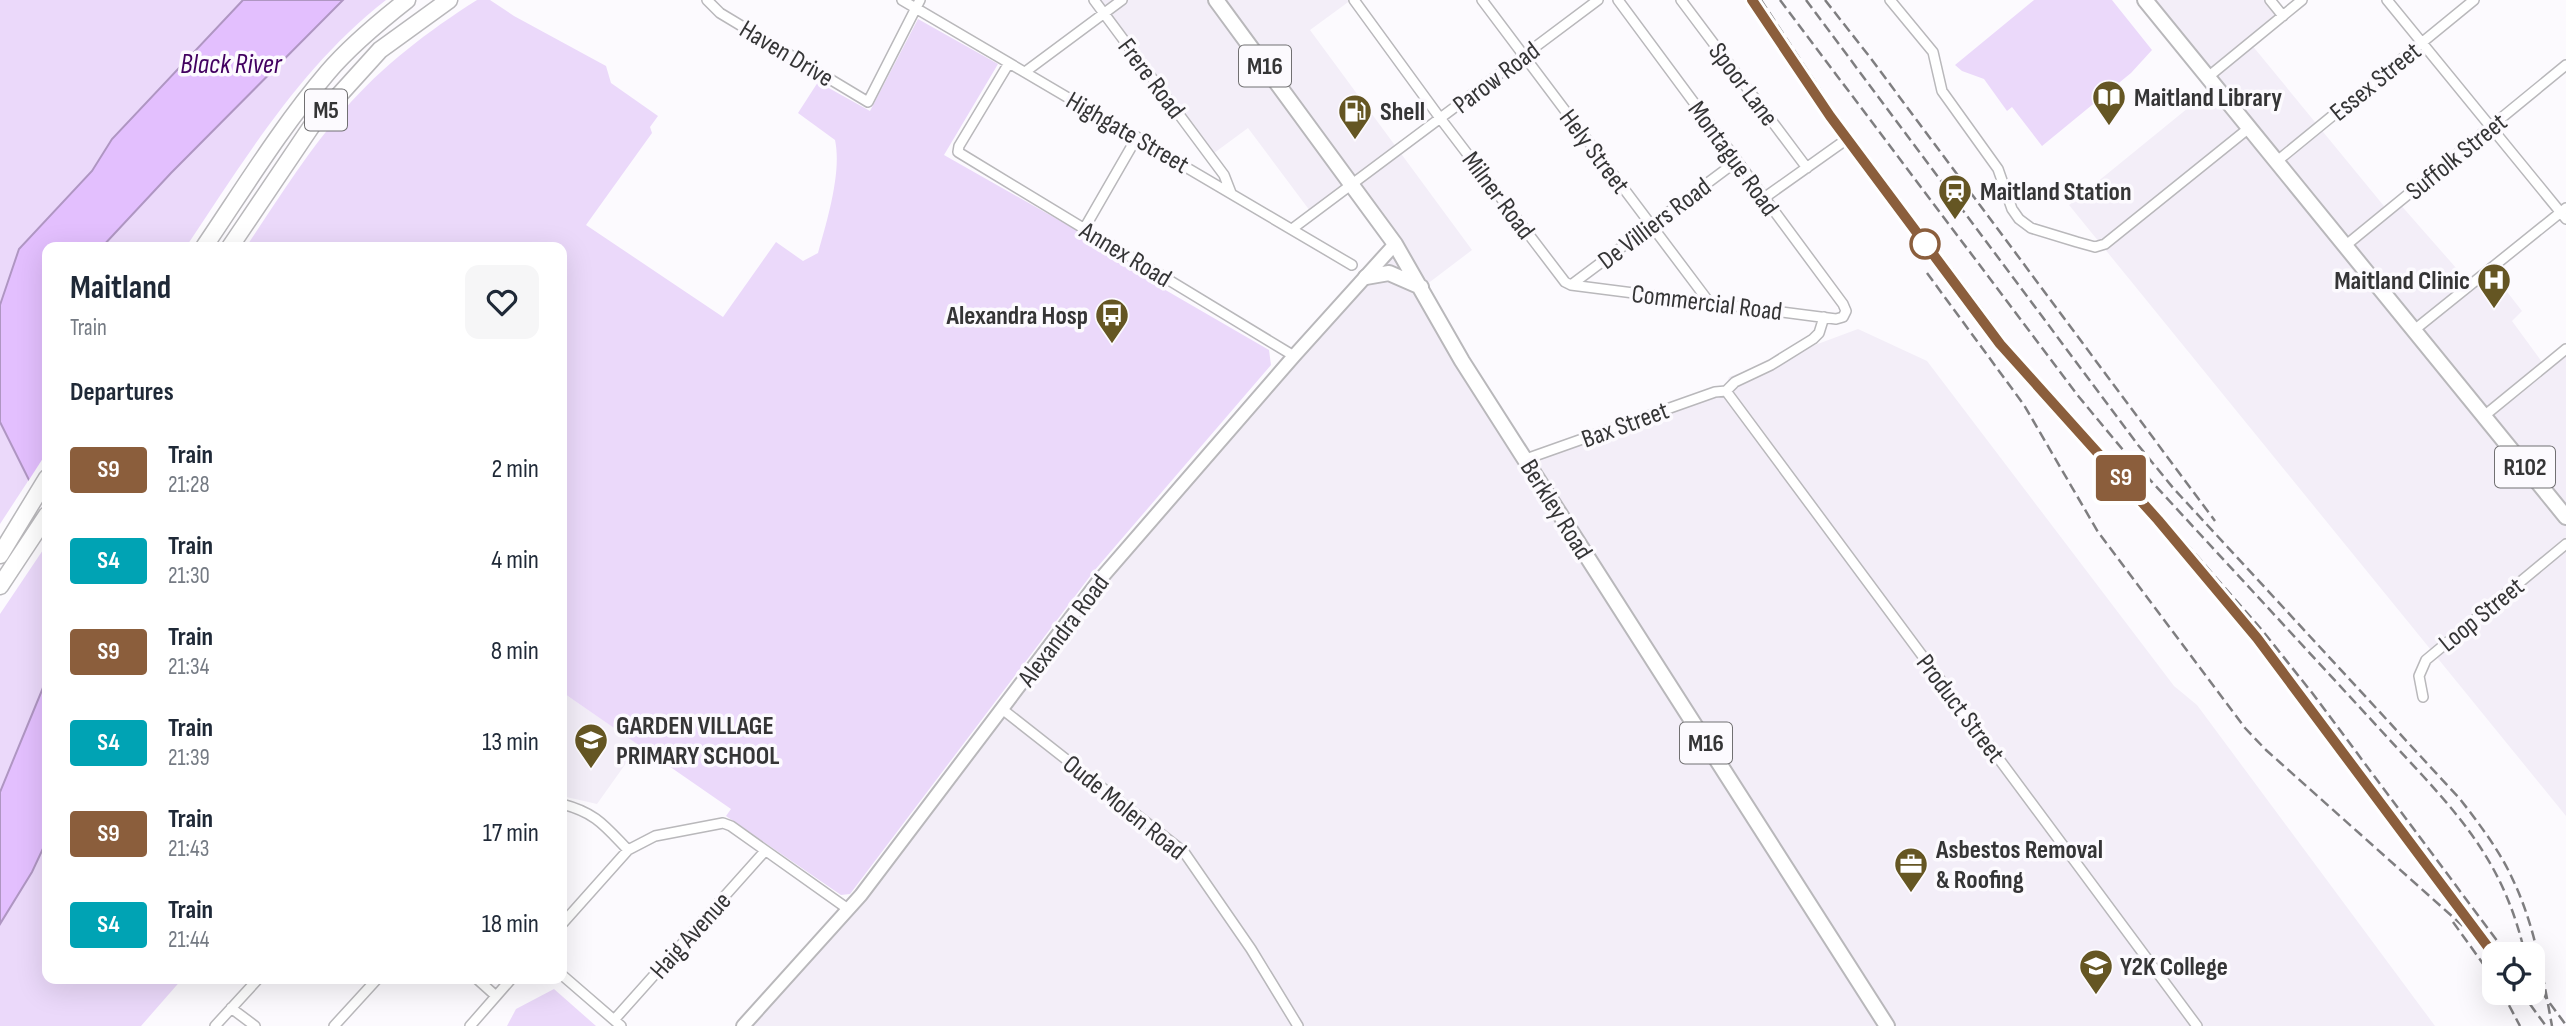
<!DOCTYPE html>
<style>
body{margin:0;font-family:"Sofia Sans Condensed",sans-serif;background:#f6f6f7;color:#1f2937;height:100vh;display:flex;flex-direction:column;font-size:26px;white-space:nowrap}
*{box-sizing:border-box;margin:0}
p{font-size:23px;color:#747a83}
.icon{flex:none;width:38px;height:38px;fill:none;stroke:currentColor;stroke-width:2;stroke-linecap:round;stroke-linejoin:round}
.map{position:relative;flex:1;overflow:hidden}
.details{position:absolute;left:42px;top:242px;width:525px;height:742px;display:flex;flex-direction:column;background:#fff;border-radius:14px;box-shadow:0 7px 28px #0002}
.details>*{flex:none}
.badge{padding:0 14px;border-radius:5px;font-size:24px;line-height:46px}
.fabs{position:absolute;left:2482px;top:942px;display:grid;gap:14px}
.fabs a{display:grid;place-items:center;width:63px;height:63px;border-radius:14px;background:#fff;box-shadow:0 7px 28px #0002;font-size:35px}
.map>.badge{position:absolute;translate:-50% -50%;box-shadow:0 0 0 4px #fff}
h2{padding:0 28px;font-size:26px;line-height:63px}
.round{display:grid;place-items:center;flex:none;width:74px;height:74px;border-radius:14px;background:#f6f6f7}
.head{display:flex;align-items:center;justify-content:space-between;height:119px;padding:0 28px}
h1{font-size:33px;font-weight:700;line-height:52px}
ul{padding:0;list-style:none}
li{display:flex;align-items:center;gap:21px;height:91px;padding:0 28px}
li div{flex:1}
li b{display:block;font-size:26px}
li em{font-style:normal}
li .badge{min-width:77px;font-weight:700;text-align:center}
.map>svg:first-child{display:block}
.built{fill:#f3eef8}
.green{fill:#ebd9fa}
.water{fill:#e3bffe;stroke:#af96c2;stroke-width:2}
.pier{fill:#fcfafe}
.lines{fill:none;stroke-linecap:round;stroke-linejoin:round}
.street-casing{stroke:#b9b8bb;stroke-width:12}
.secondary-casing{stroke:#b9b8bb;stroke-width:16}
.primary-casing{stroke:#b9b8bb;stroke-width:18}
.highway-casing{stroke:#b9b8bb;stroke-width:19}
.street{stroke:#fff;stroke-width:9}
.secondary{stroke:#fff;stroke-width:12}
.primary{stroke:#fff;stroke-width:14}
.highway{stroke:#fff;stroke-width:16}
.rail{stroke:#7f7e80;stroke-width:2.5;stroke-dasharray:10 5;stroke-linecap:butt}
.line-casing{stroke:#fff;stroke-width:16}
.line{stroke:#8b5e3c;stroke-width:10}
.stop-dot{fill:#fff;stroke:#8b5e3c;stroke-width:3.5}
.labels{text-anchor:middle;stroke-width:7;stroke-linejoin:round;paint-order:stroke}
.shield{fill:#fcfafe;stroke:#717072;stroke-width:2}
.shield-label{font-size:24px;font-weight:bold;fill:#353536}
.street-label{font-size:26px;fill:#353536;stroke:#fcfafe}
.poi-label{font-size:26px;font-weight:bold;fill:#353536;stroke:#fcfafe;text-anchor:start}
.water-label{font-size:28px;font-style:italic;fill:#420060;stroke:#fcfafe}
</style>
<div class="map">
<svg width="2566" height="1026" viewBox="0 0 2566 1026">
<rect width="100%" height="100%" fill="#fcfafe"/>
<path class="built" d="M 1094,0 L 1351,0 L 1310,30 L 1472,250 L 1422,288 L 1526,459 L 1724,391 L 1729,377 L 1858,329 L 1927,361 L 2174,686 L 2197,705 L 2435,1026 L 743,1026 L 861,895 L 1097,583 L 1395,244 L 1353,185 L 1313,215 L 1248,128 L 1210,156 Z
M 2145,0 L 2270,0 L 2283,16 L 2251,44 L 2388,211 L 2399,203 L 2471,285 L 2490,270 L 2522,311 L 2512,321 L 2545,366 L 2566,349 L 2566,816 L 2069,205 L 2215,86 Z
M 562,692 L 639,745 L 597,804 L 562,796 Z"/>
<path class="green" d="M 0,0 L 386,0 C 301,66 245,159 186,247 L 47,247 L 47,452 L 0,524 Z
M 477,0 L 490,0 L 514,16 L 606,66 L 611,83 L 658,116 L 650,127 L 652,133 L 586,225 L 723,317 L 776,242 L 803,261 L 818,253 C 827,221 842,172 835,140 L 798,113 L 818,82 L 870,111 L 918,19 L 998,64 L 944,155 L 1092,239 L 1124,266 L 1269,350 L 1271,365 L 1094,571 L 850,894 L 841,895 L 726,816 L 731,809 L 562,692 L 562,247 L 246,247 C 277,201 307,152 344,110 C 382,66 428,31 477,0 Z
M 2034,0 L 2112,0 L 2152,50 L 2131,73 L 2042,146 L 2012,107 L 2007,111 L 1984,79 L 1962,71 L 1955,65 Z
M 47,544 L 47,678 L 0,792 L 0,614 Z
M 47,840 L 47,978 L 183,978 L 141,1026 L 0,1026 L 0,924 L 32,872 Z
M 554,989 L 596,1026 L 507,1026 L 516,1009 Z"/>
<path class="water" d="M 243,0 L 343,0 L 171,173 L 102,247 L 47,247 L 47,516 L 0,422 L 0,305 L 19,249 L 92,171 L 112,139 Z
M 47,678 L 47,840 L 32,872 L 0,924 L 0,792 Z"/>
<path class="pier" d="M 47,452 L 47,520 L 27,483 Z"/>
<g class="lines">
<g class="street-casing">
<path id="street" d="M 707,0 L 720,13 L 868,102 L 920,0
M 902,0 L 1352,265
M 1094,0 L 1224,175 L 1231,193
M 1354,0 L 1440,118 L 1565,282 L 1571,285 L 1836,319 L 1843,317 L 1846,311 L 1843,304 L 1618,0
M 1482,0 L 1709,302
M 1681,0 L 1807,168
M 1890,0 L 1933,52 L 1942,91 L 1998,169 L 2012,209 L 2019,219 L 2031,228 L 2077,242 L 2095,247 L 2105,244 L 2249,128
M 2270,0 L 2283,16
M 2387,0 L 2566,219
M 1009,63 L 959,146 L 958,152 L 1294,356
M 1025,72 L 1122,0
M 2208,77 L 2302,0
M 2276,162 L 2474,0
M 1764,198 L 1840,144
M 1084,229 L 1137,137
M 1292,229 L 1598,0
M 2345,246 L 2566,65
M 1571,285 L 1737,161
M 2413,331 L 2566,208
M 1726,391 L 1735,382 L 1771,365 L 1813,339 L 1819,333 L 1824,317
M 2484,416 L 2566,349
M 1526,459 L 1715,392 L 1726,391 L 2197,1026
M 2423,697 L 2419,676 L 2426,660 L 2566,544
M 1002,709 L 1184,852 L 1251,949 L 1298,1026
M 562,804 C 596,813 604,825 628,850
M 562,924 L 628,850 L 655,836 L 723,823 L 731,826 L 848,909
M 562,975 L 621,1026
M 476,978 L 496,996
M 231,1008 L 255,1026
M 614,1020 L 765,851
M 215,1026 L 259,978
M 334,1026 L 378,978
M 470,1026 L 512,978"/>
</g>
<g class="secondary-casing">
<path id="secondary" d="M 743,1026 L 861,895 L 1097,583 L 1294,356 L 1395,244"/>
</g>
<g class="primary-casing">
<path id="primary" d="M 1216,0 L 1395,244 L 1462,361 L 1887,1026
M 2145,0 L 2566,517
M 1366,277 L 1389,273 L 1421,287"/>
</g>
<g class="highway-casing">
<path id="highway" d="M 204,247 C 244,188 282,126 328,72 C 351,45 379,22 407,0
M 230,247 L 313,124 L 380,50 L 449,0
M 0,555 L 47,478
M 0,586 L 47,515"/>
</g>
<use href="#street" class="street"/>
<use href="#secondary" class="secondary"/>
<use href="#primary" class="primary"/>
<use href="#highway" class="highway"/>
<path class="rail" d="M 1761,0 L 1834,111 L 2019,359 L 2117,465 L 2262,630 L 2313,694 L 2507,954
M 1780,0 L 2079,397 L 2128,456 L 2423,776 C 2475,833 2507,877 2525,954
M 1806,0 L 2138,445 L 2174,489 L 2460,799 C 2480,825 2500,851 2513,880 C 2535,926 2543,977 2552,1026
M 1825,0 L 1869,56 L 2215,521
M 1927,273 L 2024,405 L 2098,532 L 2245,728 L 2266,750 L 2463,926
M 2334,739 L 2494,955
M 2453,922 L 2494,979
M 2532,979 L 2566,1025
M 2502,992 L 2520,1026
M 2521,992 L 2546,1026"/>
</g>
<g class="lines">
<g class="line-casing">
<path id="line" d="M 1752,0 L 1830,116 L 2000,344 L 2158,520 L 2257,638 L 2494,955"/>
</g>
<use href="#line" class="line"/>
</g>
<defs>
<g id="library-pin" transform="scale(1.75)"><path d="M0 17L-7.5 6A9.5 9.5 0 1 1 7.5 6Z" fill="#655623" stroke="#fcfafe"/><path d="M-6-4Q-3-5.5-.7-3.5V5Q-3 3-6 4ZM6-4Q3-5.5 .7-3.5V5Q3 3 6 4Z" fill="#fff"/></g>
<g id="fuel-pin" transform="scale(1.75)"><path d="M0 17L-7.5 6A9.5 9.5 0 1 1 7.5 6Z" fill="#655623" stroke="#fcfafe"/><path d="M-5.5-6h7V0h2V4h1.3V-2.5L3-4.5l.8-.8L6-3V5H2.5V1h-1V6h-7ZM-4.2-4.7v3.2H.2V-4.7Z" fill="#fff"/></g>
<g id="station-pin" transform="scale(1.75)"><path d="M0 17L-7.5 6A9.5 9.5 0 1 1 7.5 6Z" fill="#655623" stroke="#fcfafe"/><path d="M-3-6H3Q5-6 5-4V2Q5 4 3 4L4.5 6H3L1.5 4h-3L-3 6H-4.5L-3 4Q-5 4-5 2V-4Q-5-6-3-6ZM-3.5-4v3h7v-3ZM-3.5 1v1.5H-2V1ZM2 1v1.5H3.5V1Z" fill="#fff"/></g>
<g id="hospital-pin" transform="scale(1.75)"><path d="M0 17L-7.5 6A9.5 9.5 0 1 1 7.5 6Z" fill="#655623" stroke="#fcfafe"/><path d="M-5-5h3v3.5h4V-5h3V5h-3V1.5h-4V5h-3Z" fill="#fff"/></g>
<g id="bus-pin" transform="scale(1.75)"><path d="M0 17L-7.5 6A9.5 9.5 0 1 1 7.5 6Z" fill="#655623" stroke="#fcfafe"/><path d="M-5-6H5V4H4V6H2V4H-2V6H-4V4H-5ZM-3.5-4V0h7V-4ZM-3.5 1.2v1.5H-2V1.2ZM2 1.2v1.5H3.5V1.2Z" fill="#fff"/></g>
<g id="school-pin" transform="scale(1.75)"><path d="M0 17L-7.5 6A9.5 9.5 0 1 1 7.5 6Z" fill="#655623" stroke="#fcfafe"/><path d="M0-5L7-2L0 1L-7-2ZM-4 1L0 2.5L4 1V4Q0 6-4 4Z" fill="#fff"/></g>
<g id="office-pin" transform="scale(1.75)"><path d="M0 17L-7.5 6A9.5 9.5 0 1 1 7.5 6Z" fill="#655623" stroke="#fcfafe"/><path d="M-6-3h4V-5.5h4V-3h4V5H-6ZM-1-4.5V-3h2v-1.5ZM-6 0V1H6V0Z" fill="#fff"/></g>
</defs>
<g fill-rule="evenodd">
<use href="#library-pin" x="2109" y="97"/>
<use href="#fuel-pin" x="1355" y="111"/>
<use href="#station-pin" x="1955" y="191"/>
<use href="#hospital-pin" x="2494" y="280"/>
<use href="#bus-pin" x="1112" y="315"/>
<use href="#school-pin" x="591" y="740"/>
<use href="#office-pin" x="1911" y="864"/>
<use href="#school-pin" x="2096" y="966"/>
</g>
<circle class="stop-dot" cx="1925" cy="244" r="14"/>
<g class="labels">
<g class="shield">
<rect x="1239" y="45.5" width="52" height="41" rx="5"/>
<rect x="305" y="89.5" width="42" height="41" rx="5"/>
<rect x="2495" y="446.5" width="60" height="41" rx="5"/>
<rect x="1680" y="722.5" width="52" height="41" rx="5"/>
</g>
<g class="shield-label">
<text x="1265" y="74">M16</text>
<text x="326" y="118">M5</text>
<text x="2525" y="475">R102</text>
<text x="1706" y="751">M16</text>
</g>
<g class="street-label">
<text transform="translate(787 53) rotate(31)" y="9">Haven Drive</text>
<text transform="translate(1496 77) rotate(-37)" y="9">Parow Road</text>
<text transform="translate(1152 78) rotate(53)" y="9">Frere Road</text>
<text transform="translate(2375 81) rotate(-39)" y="9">Essex Street</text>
<text transform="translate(1744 84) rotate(53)" y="9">Spoor Lane</text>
<text transform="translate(1128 132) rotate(30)" y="9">Highgate Street</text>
<text transform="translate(1595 151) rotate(53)" y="9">Hely Street</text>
<text transform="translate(2456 156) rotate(-39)" y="9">Suffolk Street</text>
<text transform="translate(1734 158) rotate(54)" y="9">Montague Road</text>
<text transform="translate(1499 195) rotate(53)" y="9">Milner Road</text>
<text transform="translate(1654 223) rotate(-37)" y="9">De Villiers Road</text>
<text transform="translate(1126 254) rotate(31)" y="9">Annex Road</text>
<text transform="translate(1707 302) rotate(7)" y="9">Commercial Road</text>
<text transform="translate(1625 424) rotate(-20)" y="9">Bax Street</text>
<text transform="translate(1557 509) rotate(58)" y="9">Berkley Road</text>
<text transform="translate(2481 614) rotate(-39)" y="9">Loop Street</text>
<text transform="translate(1063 630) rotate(-53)" y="9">Alexandra Road</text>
<text transform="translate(1961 708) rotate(53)" y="9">Product Street</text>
<text transform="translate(1125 807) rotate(39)" y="9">Oude Molen Road</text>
<text transform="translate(690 935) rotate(-48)" y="9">Haig Avenue</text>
</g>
<g class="poi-label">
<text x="2134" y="106">Maitland Library</text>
<text x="1380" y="120">Shell</text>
<text x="1980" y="200">Maitland Station</text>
<text x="2470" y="289" text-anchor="end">Maitland Clinic</text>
<text x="1088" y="324" text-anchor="end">Alexandra Hosp</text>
<text x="616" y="734">GARDEN VILLAGE<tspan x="616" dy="30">PRIMARY SCHOOL</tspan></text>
<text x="1936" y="858">Asbestos Removal<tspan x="1936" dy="30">&amp; Roofing</tspan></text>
<text x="2120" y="975">Y2K College</text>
</g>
<g class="water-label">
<text x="231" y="73">Black River</text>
</g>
</g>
</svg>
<div class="fabs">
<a><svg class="icon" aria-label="locate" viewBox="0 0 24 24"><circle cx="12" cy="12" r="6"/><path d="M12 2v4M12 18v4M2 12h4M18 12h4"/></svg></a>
</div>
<b class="badge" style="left:2121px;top:478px;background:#8b5e3c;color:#fff">S9</b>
<section class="details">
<div class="head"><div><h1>Maitland</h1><p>Train</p></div><a class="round"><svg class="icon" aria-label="heart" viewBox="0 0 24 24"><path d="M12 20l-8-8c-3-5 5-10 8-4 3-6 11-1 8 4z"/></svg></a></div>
<h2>Departures</h2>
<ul>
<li><span class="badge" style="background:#8b5e3c;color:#fff">S9</span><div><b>Train</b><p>21:28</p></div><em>2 min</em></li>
<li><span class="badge" style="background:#00a3b4;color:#fff">S4</span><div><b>Train</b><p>21:30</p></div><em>4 min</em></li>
<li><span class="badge" style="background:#8b5e3c;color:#fff">S9</span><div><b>Train</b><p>21:34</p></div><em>8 min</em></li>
<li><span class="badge" style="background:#00a3b4;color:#fff">S4</span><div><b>Train</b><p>21:39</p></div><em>13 min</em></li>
<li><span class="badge" style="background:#8b5e3c;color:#fff">S9</span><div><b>Train</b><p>21:43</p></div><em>17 min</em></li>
<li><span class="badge" style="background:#00a3b4;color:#fff">S4</span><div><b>Train</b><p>21:44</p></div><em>18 min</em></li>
</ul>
</section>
</div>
